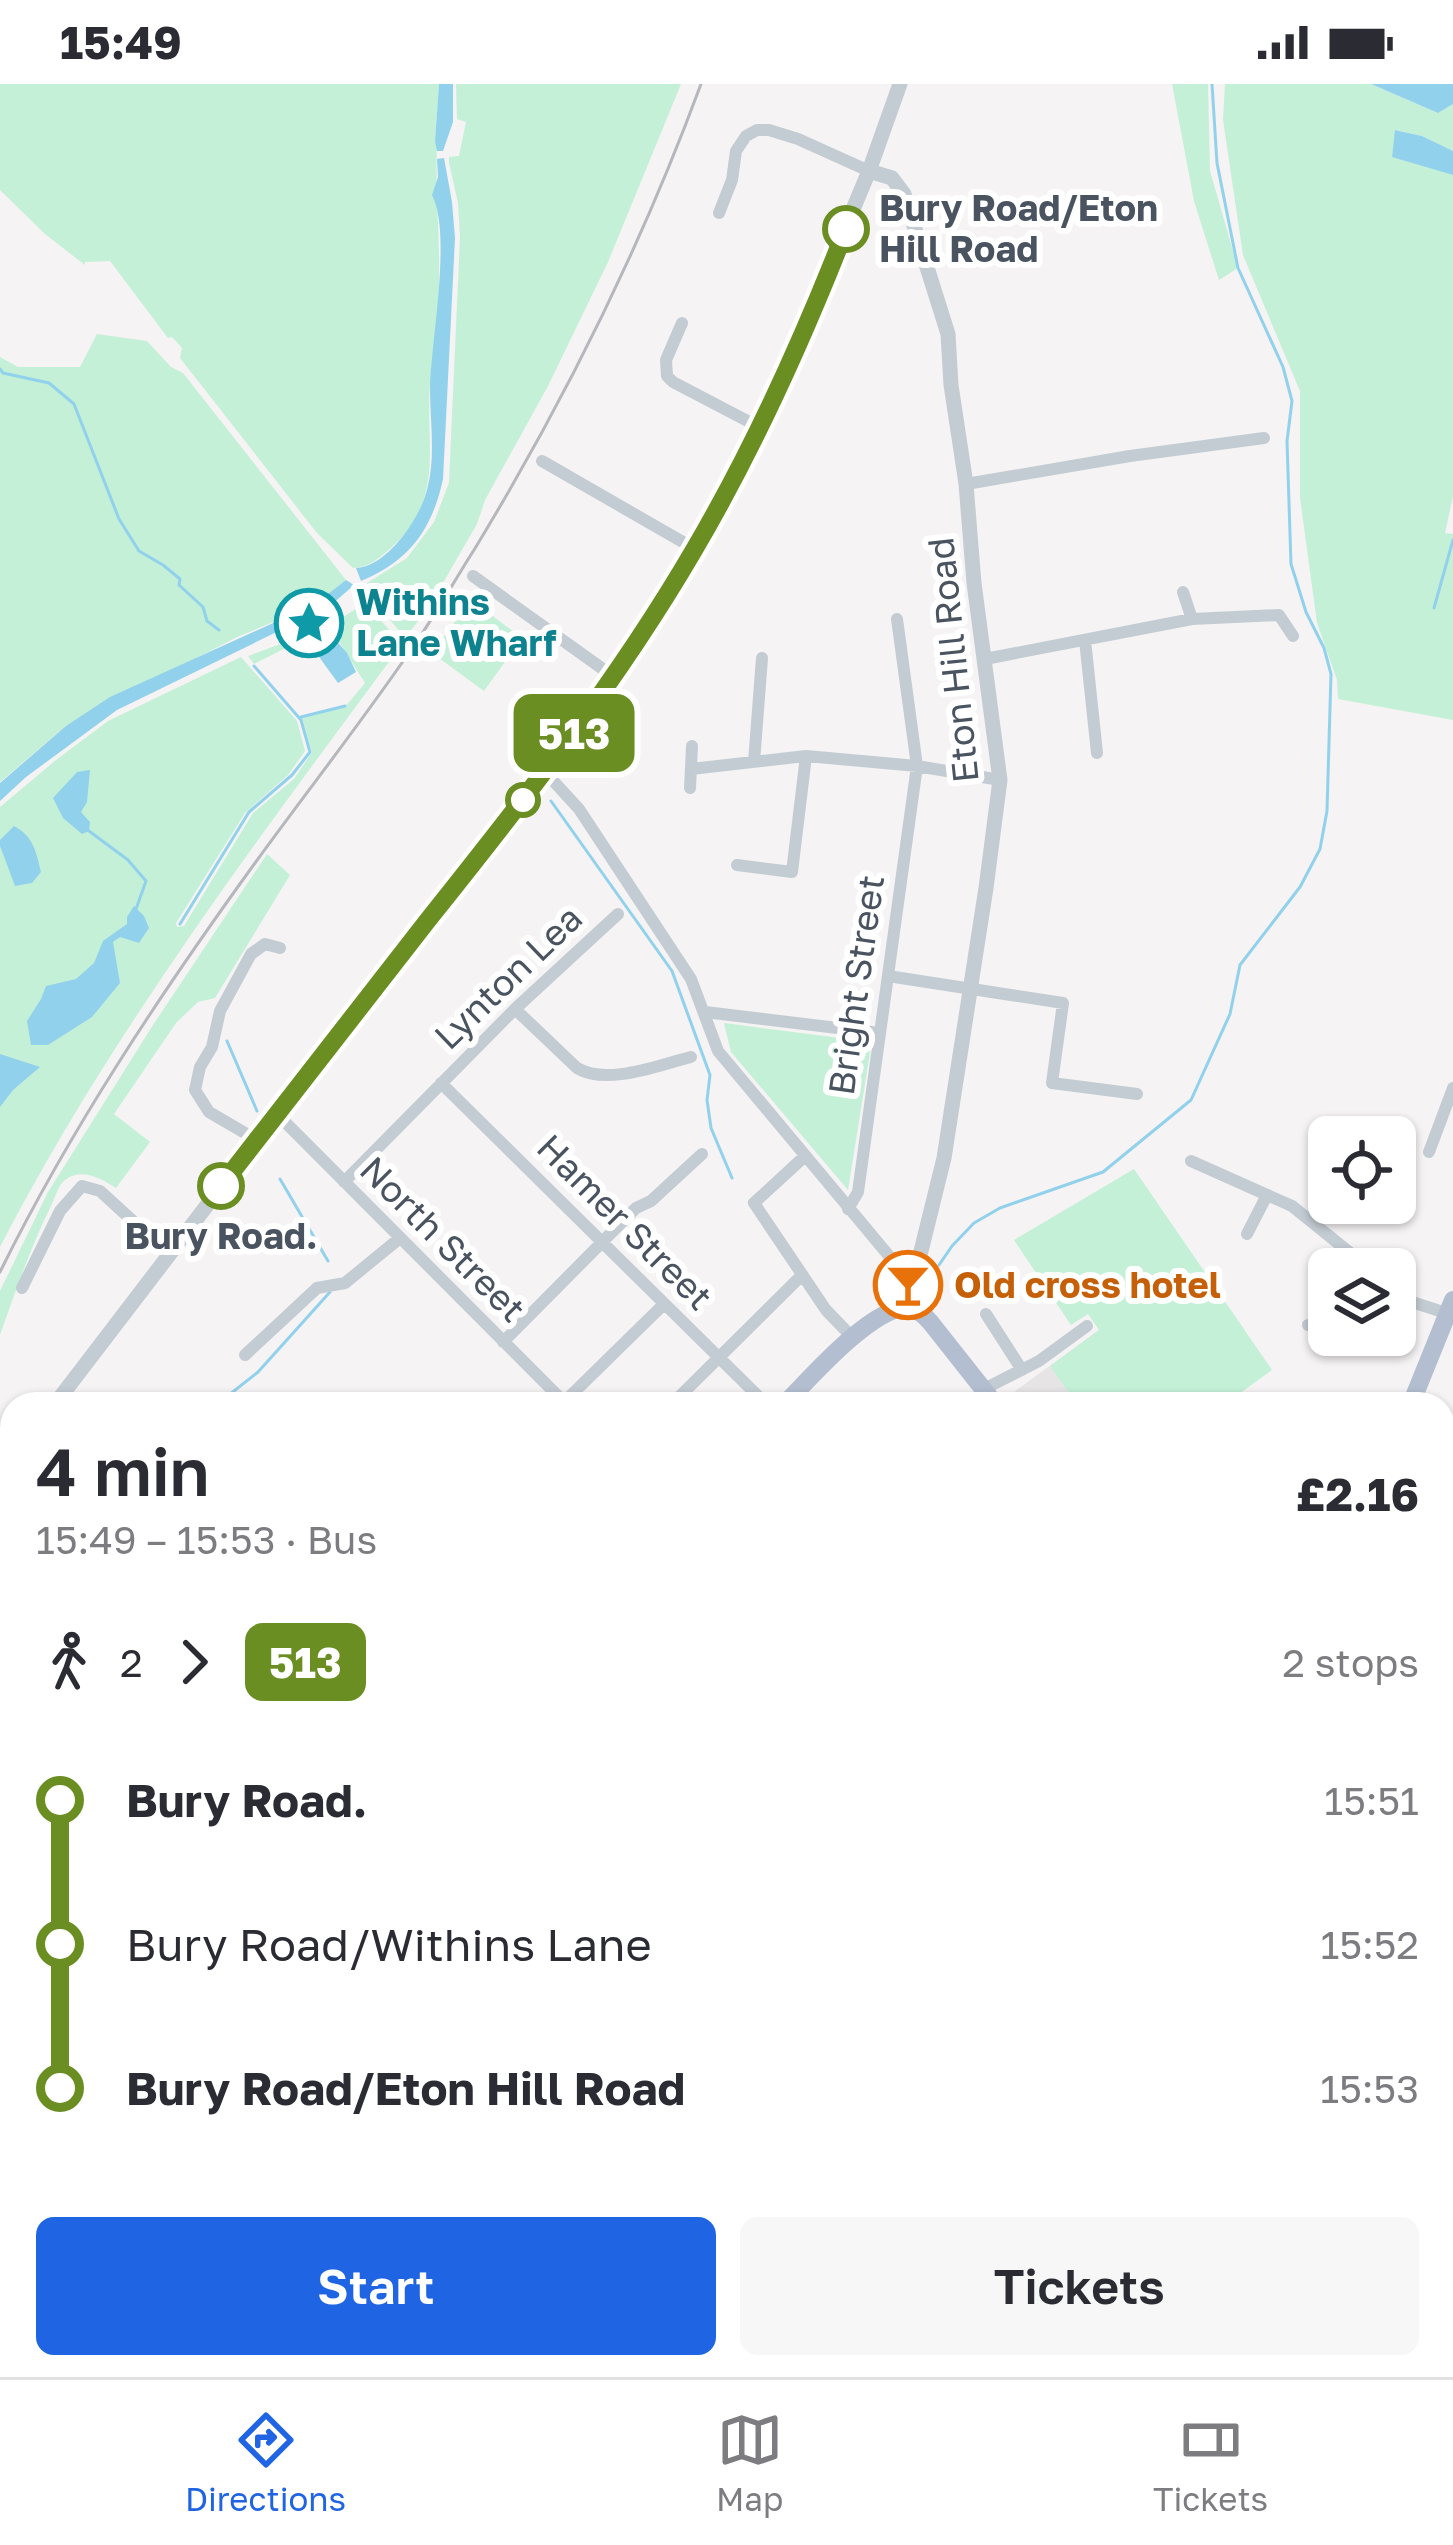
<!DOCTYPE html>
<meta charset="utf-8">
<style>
body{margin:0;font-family:"Golos Text",sans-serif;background:#f7f7f7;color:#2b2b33;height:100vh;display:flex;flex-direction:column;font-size:45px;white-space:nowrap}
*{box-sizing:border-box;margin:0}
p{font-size:39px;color:#7c7c81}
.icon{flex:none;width:66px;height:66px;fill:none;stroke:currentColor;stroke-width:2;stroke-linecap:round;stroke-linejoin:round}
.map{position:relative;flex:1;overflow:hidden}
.sheet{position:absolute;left:0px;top:1308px;width:1455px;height:987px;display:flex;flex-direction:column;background:#fff;border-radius:36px 36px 0 0;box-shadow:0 3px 9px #0004}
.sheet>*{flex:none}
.badge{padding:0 24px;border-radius:18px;font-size:42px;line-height:78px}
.buttons{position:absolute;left:1308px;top:1032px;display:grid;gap:24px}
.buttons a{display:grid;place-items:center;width:108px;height:108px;border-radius:18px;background:#fff;box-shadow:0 3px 9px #0004;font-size:60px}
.map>.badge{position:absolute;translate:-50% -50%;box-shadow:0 0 0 6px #fff}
.legs{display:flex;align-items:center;gap:18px;height:132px;padding:0 36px;font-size:39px}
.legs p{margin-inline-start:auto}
.summary{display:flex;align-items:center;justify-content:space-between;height:204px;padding:0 36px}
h1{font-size:66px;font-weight:600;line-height:90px}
.primary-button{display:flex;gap:24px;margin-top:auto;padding:24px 36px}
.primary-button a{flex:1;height:138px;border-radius:18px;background:#1e64e3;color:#fff;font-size:48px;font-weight:600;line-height:138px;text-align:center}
.primary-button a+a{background:#f7f7f7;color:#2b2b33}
ul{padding:0 36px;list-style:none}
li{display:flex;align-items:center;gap:42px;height:144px;font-size:45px}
li i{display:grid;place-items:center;width:18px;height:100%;margin:0 15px;background:currentColor}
li i::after{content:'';width:30px;height:30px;margin:-15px;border:9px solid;border-radius:50%;background:#fff}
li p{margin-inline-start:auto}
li:first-child i{background:linear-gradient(#0000 50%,currentColor 0)}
li:last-child i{background:linear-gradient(currentColor 50%,#0000 0)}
.status{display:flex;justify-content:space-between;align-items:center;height:84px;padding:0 60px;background:#fff;direction:ltr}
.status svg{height:33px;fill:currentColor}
.tab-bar{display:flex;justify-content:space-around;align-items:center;height:168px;border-top:3px solid #e1e1e2;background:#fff;font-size:33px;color:#7c7c81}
.tab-bar a{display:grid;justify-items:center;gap:6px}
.tab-bar .current{color:#1e64e3}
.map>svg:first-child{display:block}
.commercial{fill:#fdfaef}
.education{fill:#e6e4e5}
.green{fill:#c4f0d8}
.water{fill:#92d1ec}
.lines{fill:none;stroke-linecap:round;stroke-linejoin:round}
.stream{stroke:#92d1ec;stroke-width:3}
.minor{stroke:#c4ccd3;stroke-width:12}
.tertiary{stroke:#c4ccd3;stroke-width:15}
.primary{stroke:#b3bfd0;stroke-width:18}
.tram{stroke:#b5b7bd;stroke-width:3}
.line-1-casing{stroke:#fff;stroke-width:27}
.line-1{stroke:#6b8e23;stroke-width:18}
.stop-1-dot{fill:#fff;stroke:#6b8e23;stroke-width:6}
.labels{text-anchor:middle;stroke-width:12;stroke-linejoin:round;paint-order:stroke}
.stop-label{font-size:36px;font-weight:bold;fill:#4a5460;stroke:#fff;text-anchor:start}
.culture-label{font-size:36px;font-weight:bold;fill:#0d838f;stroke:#fff;text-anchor:start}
.street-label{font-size:36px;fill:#4a5460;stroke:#fff}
.food-label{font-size:36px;font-weight:bold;fill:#c56008;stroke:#fff;text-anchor:start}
</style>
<div class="status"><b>15:49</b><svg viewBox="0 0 49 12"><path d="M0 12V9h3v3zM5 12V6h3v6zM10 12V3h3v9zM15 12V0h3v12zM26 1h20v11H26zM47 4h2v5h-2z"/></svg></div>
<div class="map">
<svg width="1453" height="2293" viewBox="0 0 1453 2293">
<rect width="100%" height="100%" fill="#f5f3f3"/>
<path class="commercial" d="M 0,1341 L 12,1343 L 12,1398 L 0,1458 Z"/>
<path class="education" d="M 1099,1246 L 1148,1320 L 1012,1320 L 1007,1313 Z"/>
<path class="green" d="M 0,0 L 439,0 L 435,56 L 437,59 C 435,105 440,151 439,197 C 439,232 433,265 430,299 C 425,364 447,420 385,469 C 374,478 367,483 353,484 L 317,449 L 180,274 L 182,264 L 172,253 L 168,254 L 110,177 L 85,178 L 85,181 L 45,150 L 0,106 Z
M 456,0 L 681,0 L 608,178 L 548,302 L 485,416 L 477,440 L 429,523 L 405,554 L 386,531 L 367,499 L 407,474 L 434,438 L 449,399 L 460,153 L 458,119 L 449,79 L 449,73 L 459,72 L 466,38 L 457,35 Z
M 1172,0 L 1208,0 L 1210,87 L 1238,184 L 1219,196 L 1194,117 Z
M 1225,0 L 1371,0 L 1438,29 L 1453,20 L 1453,67 L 1422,52 L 1396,46 L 1392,72 L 1453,91 L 1453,412 L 1445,449 L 1453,450 L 1453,636 L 1338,615 L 1337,596 L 1317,539 L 1300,414 L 1300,307 L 1243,171 L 1223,36 Z
M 97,250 L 147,257 L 171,283 L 183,289 L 346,496 L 316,520 L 235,554 L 66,642 L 0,698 L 0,273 L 18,283 L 80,283 Z
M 471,516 L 522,554 L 484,607 L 432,569 Z
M 365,519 L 402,560 C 259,754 111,948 0,1163 L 0,723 L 56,676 L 108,637 L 241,573 L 297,637 L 305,667 L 288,691 L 245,729 L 176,839 L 177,843 L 184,842 L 253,729 L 294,695 L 312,668 L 302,634 L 345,623 L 365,599 L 329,542 L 254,580 L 248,572 L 329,542 Z
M 267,770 L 290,791 L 215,914 L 198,918 L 176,939 L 114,1030 L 150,1058 L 116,1104 C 101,1094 79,1082 63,1098 C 57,1104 54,1117 50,1124 C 30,1165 15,1208 0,1251 L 0,1207 L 48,1108 L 153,941 Z
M 724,939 L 863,957 L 871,962 L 848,1106 L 731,968 Z
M 1134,1085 L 1272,1286 L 1225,1320 L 1077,1320 L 1050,1282 L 1099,1246 L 1088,1230 L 1071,1241 L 1014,1156 Z
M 1443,1332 L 1453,1335 L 1453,1457 L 1443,1457 Z
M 1453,1545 L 1453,2293 L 739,2293 L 734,2283 L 1443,2283 L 1443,1549 Z
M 12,1854 L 12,2061 L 0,2077 L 0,1856 Z
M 0,2135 L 12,2156 L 12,2262 L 0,2233 Z"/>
<path class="water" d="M 439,0 L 453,0 L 453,38 L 443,67 L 437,67 L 435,57 Z
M 1371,0 L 1453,0 L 1453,20 L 1438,29 Z
M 1395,46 L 1422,52 L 1453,67 L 1453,91 L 1392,73 Z
M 444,74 L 452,118 L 455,154 L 443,395 C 432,446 409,477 361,497 L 356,484 C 387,483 420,434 427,406 C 436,373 430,338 430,304 C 431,258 452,149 432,111 L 438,93 L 437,75 Z
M 346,496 L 354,501 L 330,522 L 117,626 L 26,693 L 0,717 L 0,699 L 66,642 L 110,613 L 315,520 Z
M 335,555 L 347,569 L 356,588 L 338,599 L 314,566 Z
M 90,686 L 87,718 L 81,728 L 90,738 L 89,747 L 82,750 L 63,734 L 53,714 L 77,688 Z
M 14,742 C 33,752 36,767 41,788 L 32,799 L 15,802 L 0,762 L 0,756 Z
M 134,822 L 144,832 L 149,844 L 139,859 L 120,853 L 113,858 L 120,899 L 92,933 L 48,961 L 31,961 L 27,937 L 41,915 L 46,902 L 76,895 L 94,879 L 103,857 L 127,840 L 127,833 Z
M 0,970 L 40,983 L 13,1006 L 0,1023 Z"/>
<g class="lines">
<path class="stream" d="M 0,285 L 3,289 L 49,299 L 74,320 L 119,435 L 139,467 L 163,481 L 180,495 L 179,501 L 203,523 L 207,537 L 219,546
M 1434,524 L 1453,456
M 301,633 L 345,622
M 551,717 L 672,887 L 710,991 L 707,1016 L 711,1044 L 732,1094
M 89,747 L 128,776 L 146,797 L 136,825
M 180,840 L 249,728 L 292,691 L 310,668 L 301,636 L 254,582
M 227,957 L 257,1027
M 280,1095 L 328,1177
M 939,1181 L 952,1162 L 974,1139 L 1000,1124 L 1103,1088 L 1191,1016 L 1230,930 L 1240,881 L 1300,803 L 1320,765 L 1327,727 L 1331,590 L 1324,564 L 1306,528 L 1291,480 L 1287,357 L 1292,317 L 1283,283 L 1238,184 L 1217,79 L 1212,0
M 894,1319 L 894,1320
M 163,1320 L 169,1314 L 220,1318 L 258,1288 L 330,1208
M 1443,1756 L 1453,1727"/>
<path class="minor" d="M 719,129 L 732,96 L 736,67 L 746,52 L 757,46 L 769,46 L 798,55 L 869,87
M 682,239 L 666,276 L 667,292 L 673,298 L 759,343
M 542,377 L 695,465
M 966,400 L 1130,372 L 1264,354
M 473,492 L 614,593
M 1183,508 L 1192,535
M 1085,556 L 1097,669
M 985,575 L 1192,535 L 1279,531 L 1293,552
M 754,678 L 762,574
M 691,685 L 806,672 L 917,682 L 1000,696
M 545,688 L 579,725 L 691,895 L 718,967 L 905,1191 L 913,1194
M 690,704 L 692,662
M 737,781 L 792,788 L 806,672
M 888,892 L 1063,919 L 1052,999 L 1137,1010
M 515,925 L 577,984 C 607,1002 658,981 691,973
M 705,928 L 879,949
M 441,999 L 766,1320
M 278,1031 L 566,1320
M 257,1056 L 209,1028 L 195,1006 L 200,983 L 212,963 L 220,927 L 251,870 L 265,860 L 280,864
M 1429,1068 L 1453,1004
M 804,1073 L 754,1119 L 826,1226 L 852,1253
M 1191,1077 L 1292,1122 L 1370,1185
M 344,1098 L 515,925 L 618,830
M 848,1125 L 858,1108 L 917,682 L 897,535
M 1247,1150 L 1267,1111
M 22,1204 L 60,1127 L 82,1102 L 100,1107 L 169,1170
M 1395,1205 L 1412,1218 L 1446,1229
M 986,1230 L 1022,1286
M 1308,1241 L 1329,1242
M 503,1258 L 636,1124 L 651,1117 L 702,1070
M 245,1271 L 317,1204 L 345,1199 L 400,1154
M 984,1305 L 1039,1277 L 1087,1242
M 562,1320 L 663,1221
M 672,1320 L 801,1192
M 121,2283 L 122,2293"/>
<path class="tertiary" d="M 869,87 L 892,94 L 904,110 L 948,250 L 951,301 L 966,400 L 974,499 L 1000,696 L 986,804 L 944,1074 L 907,1224
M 55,1320 L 257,1056 L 545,688 L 614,593 L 695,465 L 782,296 L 869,87 L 900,0
M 5,1837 L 0,1625 L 7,1487 L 12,1446
M 0,2089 L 12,2078"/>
<path class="primary" d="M 785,1320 C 808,1296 873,1222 907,1224 C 918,1225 924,1231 931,1239 L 995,1320
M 1411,1320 L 1453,1216
M 0,1838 L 12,1837"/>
<path class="tram" d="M 0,1188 C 71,1044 161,909 255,779 C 310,703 369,629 421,551 C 440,523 456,494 474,466 C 564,318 641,163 701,0
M 0,2265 L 13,2293"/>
</g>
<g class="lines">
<g class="line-1-casing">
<path id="line-1" d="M 221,1102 C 290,1014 359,925 428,836 C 523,717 617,598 694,466 C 754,364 803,255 846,145"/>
</g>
<use href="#line-1" class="line-1"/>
</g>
<defs>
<g id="sight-ring" transform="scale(3.45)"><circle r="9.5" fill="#fff" stroke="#0f9aa8" stroke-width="1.5"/><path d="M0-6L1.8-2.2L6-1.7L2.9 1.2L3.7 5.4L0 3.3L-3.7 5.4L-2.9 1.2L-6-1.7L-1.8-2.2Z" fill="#0f9aa8"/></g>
<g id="bar-ring" transform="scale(3.45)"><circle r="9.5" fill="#fff" stroke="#e8710a" stroke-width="1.5"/><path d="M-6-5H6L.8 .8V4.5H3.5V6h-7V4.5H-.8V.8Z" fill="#e8710a"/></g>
</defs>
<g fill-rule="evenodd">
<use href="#sight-ring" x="309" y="539"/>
<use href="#bar-ring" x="908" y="1201"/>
</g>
<g class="stop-1-dot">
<circle cx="846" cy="145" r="21"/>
<circle cx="523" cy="716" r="15"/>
<circle cx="221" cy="1102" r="21"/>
</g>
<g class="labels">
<g class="stop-label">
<text x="879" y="137">Bury Road/Eton<tspan x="879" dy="41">Hill Road</tspan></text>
<text x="221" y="1165" text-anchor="middle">Bury Road.</text>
</g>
<g class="culture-label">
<text x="356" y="531">Withins<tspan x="356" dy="41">Lane Wharf</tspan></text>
</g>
<g class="street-label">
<text transform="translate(953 576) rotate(-96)" y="13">Eton Hill Road</text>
<text transform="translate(508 893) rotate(-44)" y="13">Lynton Lea</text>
<text transform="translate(856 901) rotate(-82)" y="13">Bright Street</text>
<text transform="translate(625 1138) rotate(45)" y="13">Hamer Street</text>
<text transform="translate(443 1155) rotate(45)" y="13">North Street</text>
</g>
<g class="food-label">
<text x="954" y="1214">Old cross hotel</text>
</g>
</g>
</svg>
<div class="buttons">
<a><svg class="icon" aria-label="locate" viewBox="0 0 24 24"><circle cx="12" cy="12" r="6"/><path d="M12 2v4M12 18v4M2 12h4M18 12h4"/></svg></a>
<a><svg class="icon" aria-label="layers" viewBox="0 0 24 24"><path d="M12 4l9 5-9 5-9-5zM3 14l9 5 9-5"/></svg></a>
</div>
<b class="badge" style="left:574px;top:649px;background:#6b8e23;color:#fff">513</b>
<section class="sheet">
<div class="summary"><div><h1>4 min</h1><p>15:49 – 15:53 · Bus</p></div><b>£2.16</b></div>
<div class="legs"><svg class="icon" aria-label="walk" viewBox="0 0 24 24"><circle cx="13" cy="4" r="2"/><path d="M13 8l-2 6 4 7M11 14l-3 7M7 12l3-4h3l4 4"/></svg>2<svg class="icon" aria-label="forward" viewBox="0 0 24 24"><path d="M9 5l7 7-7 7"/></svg><b class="badge" style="background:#6b8e23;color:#fff">513</b><p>2 stops</p></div>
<ul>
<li><i style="color:#6b8e23"></i><b>Bury Road.</b><p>15:51</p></li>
<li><i style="color:#6b8e23"></i><span>Bury Road/Withins Lane</span><p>15:52</p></li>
<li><i style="color:#6b8e23"></i><b>Bury Road/Eton Hill Road</b><p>15:53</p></li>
</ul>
<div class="primary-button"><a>Start</a><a>Tickets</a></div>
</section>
</div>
<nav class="tab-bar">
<a class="current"><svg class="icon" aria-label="directions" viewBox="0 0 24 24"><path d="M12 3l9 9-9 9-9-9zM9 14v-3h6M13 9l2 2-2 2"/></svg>Directions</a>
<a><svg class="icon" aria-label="map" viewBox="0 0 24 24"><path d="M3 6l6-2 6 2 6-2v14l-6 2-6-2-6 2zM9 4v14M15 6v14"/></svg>Map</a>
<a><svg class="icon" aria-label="tickets" viewBox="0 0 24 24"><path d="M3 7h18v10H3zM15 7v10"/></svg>Tickets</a>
</nav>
